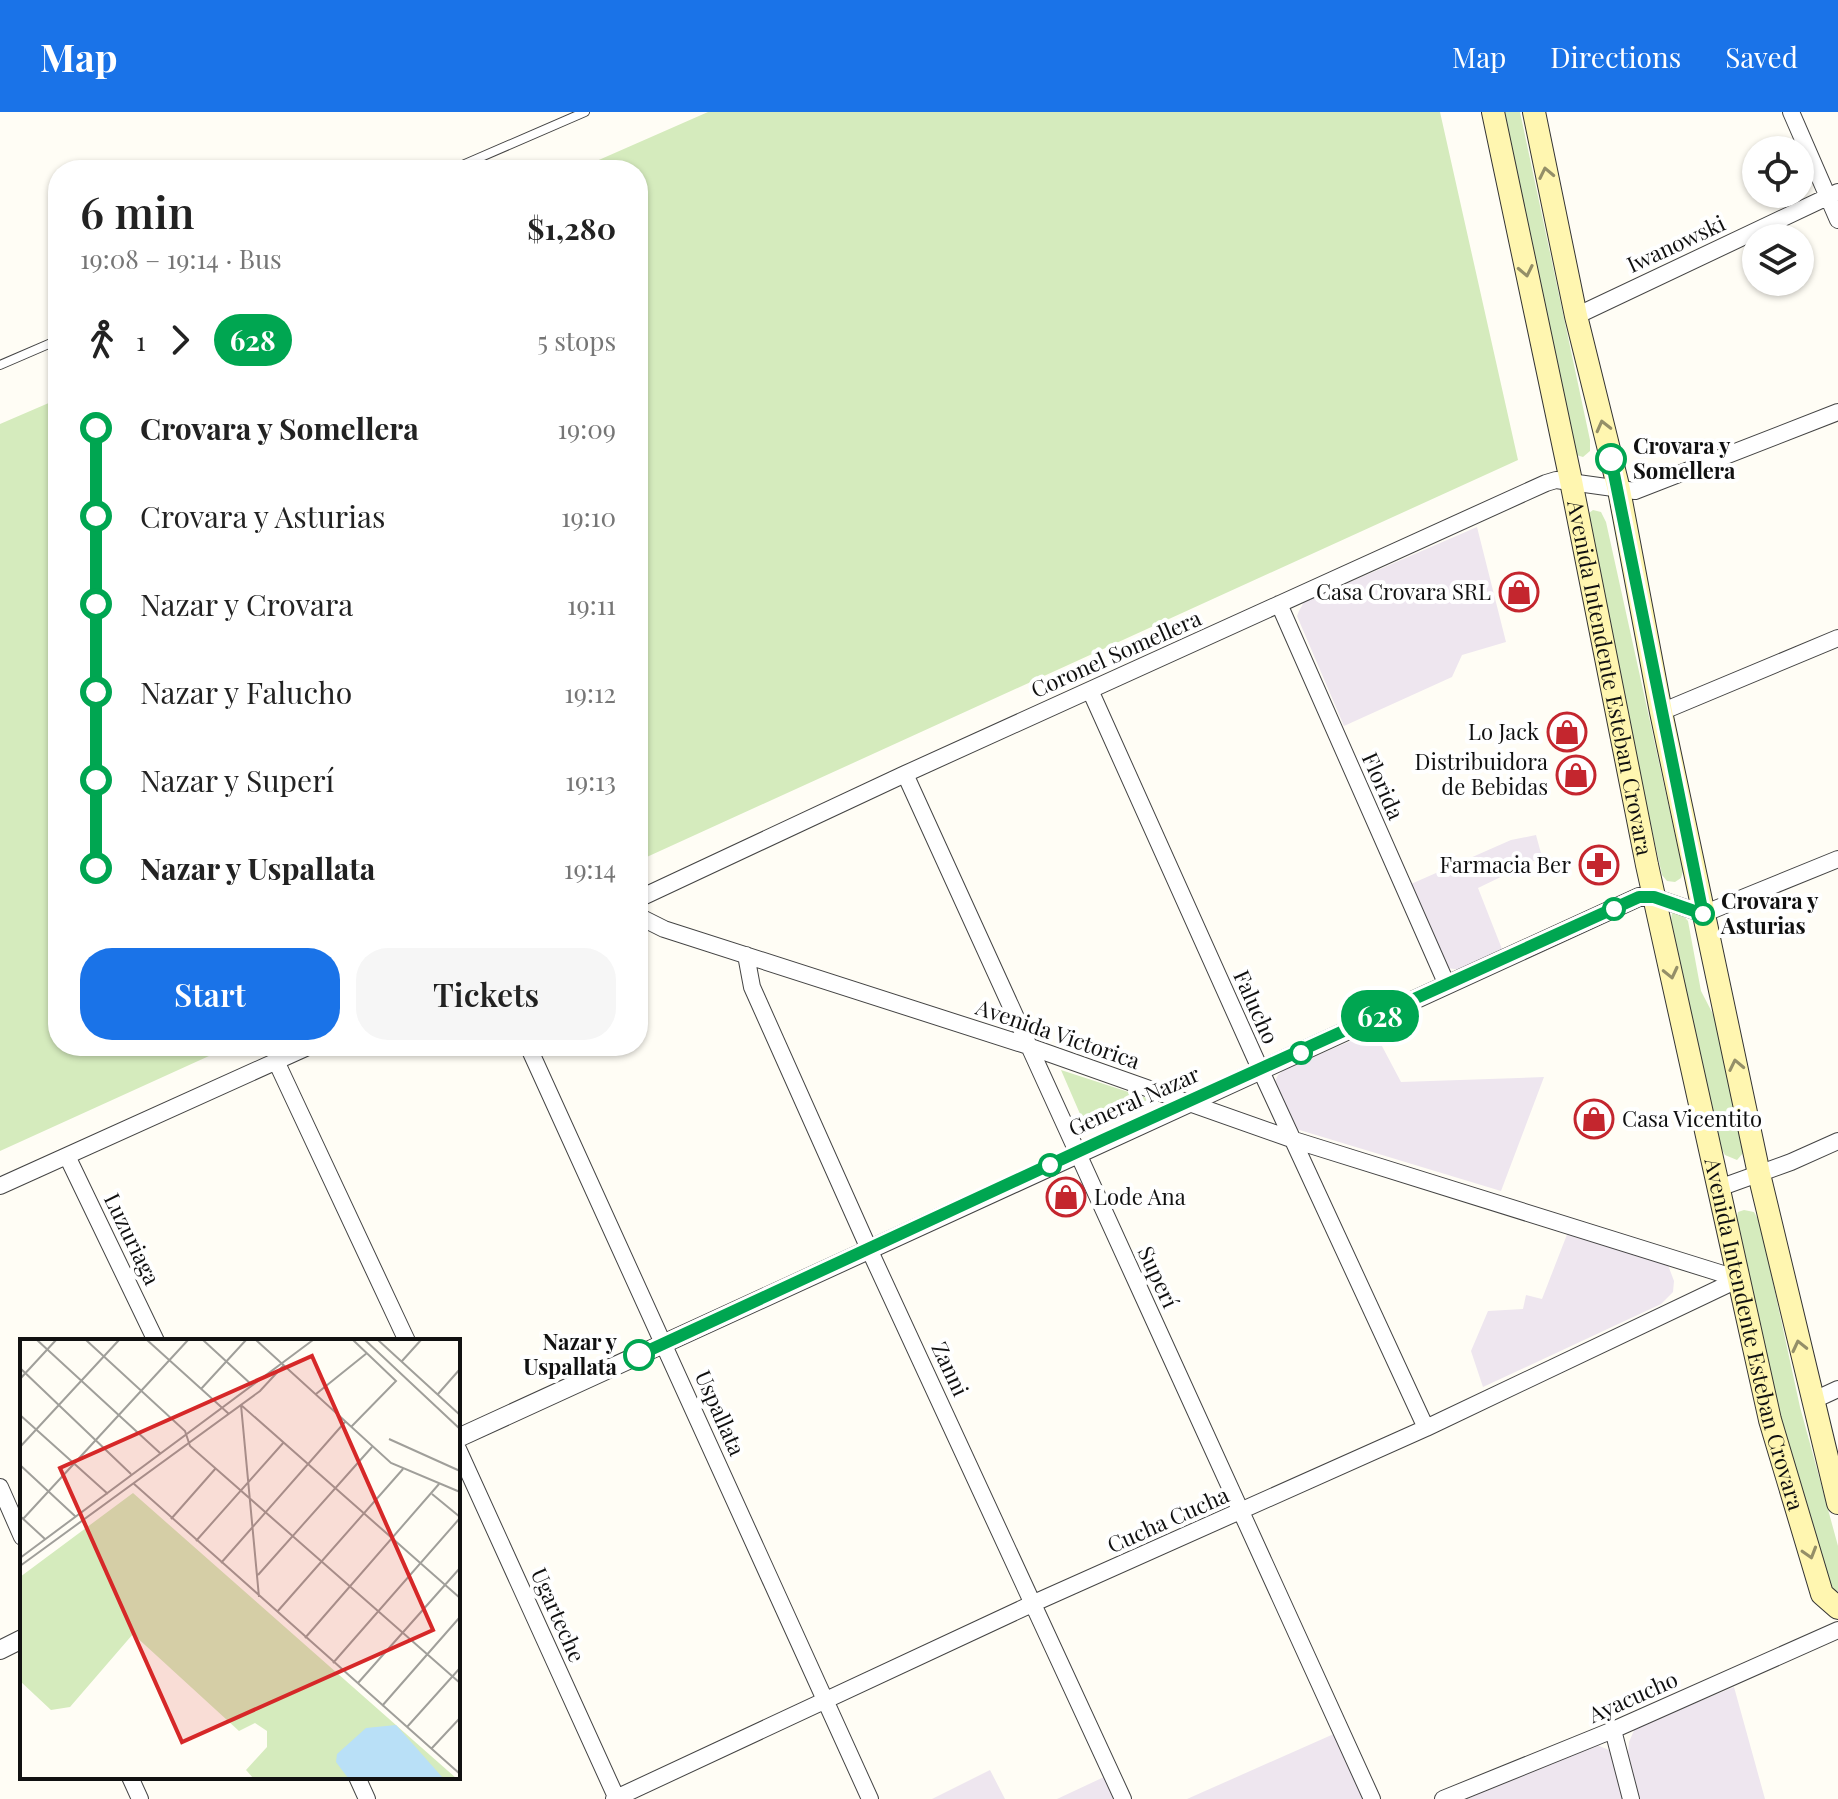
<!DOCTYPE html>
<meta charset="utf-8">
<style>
body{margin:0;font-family:"Playfair Display",serif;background:#f6f6f6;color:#222;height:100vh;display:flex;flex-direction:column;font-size:30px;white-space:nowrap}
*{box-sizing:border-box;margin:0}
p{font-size:26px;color:#767676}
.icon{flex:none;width:44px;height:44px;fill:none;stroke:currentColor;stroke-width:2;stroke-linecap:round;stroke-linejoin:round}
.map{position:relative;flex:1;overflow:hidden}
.drawer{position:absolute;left:48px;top:48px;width:600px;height:896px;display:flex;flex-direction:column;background:#fff;border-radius:32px;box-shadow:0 2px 6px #0004}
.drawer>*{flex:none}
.badge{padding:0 16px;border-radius:26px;font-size:28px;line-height:52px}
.tools{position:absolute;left:1742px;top:24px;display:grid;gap:16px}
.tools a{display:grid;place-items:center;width:72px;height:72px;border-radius:50%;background:#fff;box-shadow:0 2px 6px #0004;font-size:40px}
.map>.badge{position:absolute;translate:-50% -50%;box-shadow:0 0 0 4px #fff}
.legs{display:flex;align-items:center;gap:12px;height:88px;padding:0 32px;font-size:26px}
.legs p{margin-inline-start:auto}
.head{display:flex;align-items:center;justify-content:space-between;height:136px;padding:0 32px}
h1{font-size:44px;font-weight:600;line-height:60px}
.primary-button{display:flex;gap:16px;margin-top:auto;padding:16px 32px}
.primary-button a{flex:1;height:92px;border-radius:32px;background:#1a73e8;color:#fff;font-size:32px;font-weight:600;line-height:92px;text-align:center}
.primary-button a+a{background:#f6f6f6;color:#222}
ul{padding:0 32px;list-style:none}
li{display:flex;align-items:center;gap:28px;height:88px;font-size:30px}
li i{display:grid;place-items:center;width:12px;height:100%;margin:0 10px;background:currentColor}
li i::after{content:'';width:20px;height:20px;margin:-10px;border:6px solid;border-radius:50%;background:#fff}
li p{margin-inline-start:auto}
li:first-child i{background:linear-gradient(#0000 50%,currentColor 0)}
li:last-child i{background:linear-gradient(currentColor 50%,#0000 0)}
header{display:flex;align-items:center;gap:48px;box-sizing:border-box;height:112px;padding:0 40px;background:#1a73e8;color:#fff}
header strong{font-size:38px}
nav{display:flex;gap:44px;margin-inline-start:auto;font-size:28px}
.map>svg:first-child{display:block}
.industrial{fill:#eee6ef}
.green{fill:#d5ebbd}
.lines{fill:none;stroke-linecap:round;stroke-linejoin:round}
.service-casing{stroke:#444;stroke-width:10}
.minor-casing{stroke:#444;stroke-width:18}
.tertiary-casing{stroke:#444;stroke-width:20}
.secondary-casing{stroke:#333;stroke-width:24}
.service{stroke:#fff;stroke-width:8}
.minor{stroke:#fff;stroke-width:16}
.tertiary{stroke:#fff;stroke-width:18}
.secondary{stroke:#fff6b0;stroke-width:22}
.oneway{stroke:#948f68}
.line-1-casing{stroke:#fff;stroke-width:18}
.line-1{stroke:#00a651;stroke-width:12}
.stop-1-dot{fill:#fff;stroke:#00a651;stroke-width:4}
.labels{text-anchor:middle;stroke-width:8;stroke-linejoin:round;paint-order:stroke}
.street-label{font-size:22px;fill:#111;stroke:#fff}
.stop-label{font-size:22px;font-weight:bold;fill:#111;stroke:#fff;text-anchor:start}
.poi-label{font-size:22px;fill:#111;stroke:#fff;text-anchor:end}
.inset-road{fill:none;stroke:#a09f9a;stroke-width:2}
.view{fill:#d62828;fill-opacity:0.15;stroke:#d62828;stroke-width:4}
.inset-edge{fill:none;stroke:#111;stroke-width:4}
</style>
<header>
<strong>Map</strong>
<nav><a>Map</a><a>Directions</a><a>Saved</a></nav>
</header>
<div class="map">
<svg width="1838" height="1687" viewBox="0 0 1838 1687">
<rect width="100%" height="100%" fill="#fffdf5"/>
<path class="industrial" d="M 1477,415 L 1506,530 L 1462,543 L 1452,565 L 1344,614 L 1297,504 L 1299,499 L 1304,490 Z
M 1536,723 L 1542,745 L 1478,776 L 1502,837 L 1460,858 L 1448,856 L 1411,772 L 1511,728 Z
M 1374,919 L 1401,970 L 1544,965 L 1501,1079 L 1293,1016 L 1274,972 L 1278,963 L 1285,957 Z
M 1568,1120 L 1668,1153 L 1674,1169 L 1673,1180 L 1661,1192 L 1483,1275 L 1471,1239 L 1488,1199 L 1523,1197 L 1526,1183 L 1542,1187 Z
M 1734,1575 L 1765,1687 L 1640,1687 L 1628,1642 L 1629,1630 L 1635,1616 Z
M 1336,1621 L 1365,1687 L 1187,1687 Z
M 1595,1632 L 1611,1639 L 1623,1687 L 1467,1687 Z
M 990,1658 L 1005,1687 L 932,1687 Z
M 1104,1665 L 1114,1687 L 1057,1687 Z"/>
<path class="green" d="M 708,0 L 1440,0 L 1518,348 L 638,749 L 638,58 L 576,58 Z
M 1498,0 L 1520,0 L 1590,328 L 1590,339 L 1583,345 L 1573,342 Z
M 58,287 L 58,934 L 231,934 L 0,1039 L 0,312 Z
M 1593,398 L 1601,400 L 1606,410 L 1683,759 L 1681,766 L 1675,770 L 1667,769 L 1662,763 L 1584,415 L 1585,404 Z
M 1677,797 L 1688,809 L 1701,879 L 1715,906 L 1744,1040 L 1737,1048 L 1725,1043 L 1720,1034 L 1671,808 L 1672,801 Z
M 1061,958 L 1150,987 L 1087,1018 Z
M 1744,1098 L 1754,1100 L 1760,1111 L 1800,1295 L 1838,1434 L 1838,1479 L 1833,1478 L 1827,1471 L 1778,1305 L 1736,1109 L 1738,1100 Z"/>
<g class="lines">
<g class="service-casing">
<path id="service" d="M 451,58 L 585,0
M 0,253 L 58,228"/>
</g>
<g class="minor-casing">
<path id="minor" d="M 1791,0 L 1838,108
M 1576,204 L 1838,80
M 1279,492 L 1447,873
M 1090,578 L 1261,959 L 1426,1316
M 1661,600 L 1838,526
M 905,662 C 1058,1005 1219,1344 1372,1687
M 1654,785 L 1703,802 L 1838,747
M 638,787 L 905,662 L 1546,371 L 1556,368 L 1635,379 L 1838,300
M 638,804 L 664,817 L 1025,933 L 1294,1028 L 1739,1167
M 746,843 L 752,875 L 869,1137 L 1123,1687
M 528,934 L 870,1687
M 276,949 L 407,1229
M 67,1044 L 156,1229
M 0,1074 L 310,934
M 1719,1076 L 1791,1050 L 1838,1029
M 1812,1289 L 1838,1277
M 458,1337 L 617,1687
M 0,1375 L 22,1425
M 1613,1618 L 1631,1687
M 130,1665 L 140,1687
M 357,1665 L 367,1687
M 614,1687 L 1034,1491 L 1426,1316 L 1739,1167
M 1443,1687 L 1613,1618 L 1838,1518"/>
</g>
<g class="tertiary-casing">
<path id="tertiary" d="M 458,1326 L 1639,785 L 1654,785
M 0,1538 L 22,1527"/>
</g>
<g class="secondary-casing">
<g id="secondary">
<path id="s1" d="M 1493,0 L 1571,369 L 1647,753 L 1770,1308 L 1822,1482 L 1838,1496"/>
<path d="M 1534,0 L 1576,204 L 1619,378 L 1661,600 L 1759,1062 L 1838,1391"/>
</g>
</g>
<use href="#service" class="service"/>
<use href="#minor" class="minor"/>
<use href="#tertiary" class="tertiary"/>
<use href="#secondary" class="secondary"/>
</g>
<defs><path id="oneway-chevron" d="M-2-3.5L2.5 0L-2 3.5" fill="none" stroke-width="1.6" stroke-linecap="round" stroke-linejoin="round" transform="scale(2)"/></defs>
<g class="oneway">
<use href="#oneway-chevron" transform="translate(1546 61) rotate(-102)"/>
<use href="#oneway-chevron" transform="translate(1526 159) rotate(78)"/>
<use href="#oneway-chevron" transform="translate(1603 314) rotate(-104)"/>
<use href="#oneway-chevron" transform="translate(1671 861) rotate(77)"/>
<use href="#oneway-chevron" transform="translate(1736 953) rotate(-102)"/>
<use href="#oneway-chevron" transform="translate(1799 1234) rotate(-103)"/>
<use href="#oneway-chevron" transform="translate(1810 1441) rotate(73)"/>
</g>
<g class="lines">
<g class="line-1-casing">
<path id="line-1" d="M 639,1243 L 1103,1028 L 1639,785 L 1654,785 L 1703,802 L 1611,347"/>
</g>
<use href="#line-1" class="line-1"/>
</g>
<defs>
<g id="shop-ring" transform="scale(2)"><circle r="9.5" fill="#fff" stroke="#c4262e" stroke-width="1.5"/><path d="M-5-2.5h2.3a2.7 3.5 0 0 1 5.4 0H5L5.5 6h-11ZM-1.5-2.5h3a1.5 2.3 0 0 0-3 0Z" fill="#c4262e"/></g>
<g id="pharmacy-ring" transform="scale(2)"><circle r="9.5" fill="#fff" stroke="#c4262e" stroke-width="1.5"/><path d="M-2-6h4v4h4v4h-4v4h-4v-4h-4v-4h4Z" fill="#c4262e"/></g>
</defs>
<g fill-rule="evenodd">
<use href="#shop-ring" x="1519" y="480"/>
<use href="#shop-ring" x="1567" y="620"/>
<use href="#shop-ring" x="1576" y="663"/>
<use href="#pharmacy-ring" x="1599" y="753"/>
<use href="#shop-ring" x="1594" y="1007"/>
<use href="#shop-ring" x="1066" y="1085"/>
</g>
<g class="stop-1-dot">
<circle cx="1611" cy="347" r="14"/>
<circle cx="1614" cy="797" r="10"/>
<circle cx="1703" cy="802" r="10"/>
<circle cx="1301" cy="941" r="10"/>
<circle cx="1050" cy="1053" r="10"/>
<circle cx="639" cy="1243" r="14"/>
</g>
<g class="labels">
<g class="street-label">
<text transform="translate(1676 132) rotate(-25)" y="8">Iwanowski</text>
<text transform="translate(1116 542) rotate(-24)" y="8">Coronel Somellera</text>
<text dy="8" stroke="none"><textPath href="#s1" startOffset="578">Avenida Intendente Esteban Crovara</textPath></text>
<text transform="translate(1383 674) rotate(66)" y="8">Florida</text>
<text transform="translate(1256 895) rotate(66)" y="8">Falucho</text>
<text transform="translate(1058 922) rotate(19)" y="8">Avenida Victorica</text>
<text transform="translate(1134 989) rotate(-24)" y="8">General Nazar</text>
<text transform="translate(132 1127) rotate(64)" y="8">Luzuriaga</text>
<text transform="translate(1158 1165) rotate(65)" y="8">Superí</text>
<text dy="8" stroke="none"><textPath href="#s1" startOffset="1250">Avenida Intendente Esteban Crovara</textPath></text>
<text transform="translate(950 1257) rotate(65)" y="8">Zanni</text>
<text transform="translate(720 1301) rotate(66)" y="8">Uspallata</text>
<text transform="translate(1168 1408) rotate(-24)" y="8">Cucha Cucha</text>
<text transform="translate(558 1503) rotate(66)" y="8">Ugarteche</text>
<text transform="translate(1633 1585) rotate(-24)" y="8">Ayacucho</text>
</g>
<g class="stop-label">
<text x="1633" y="342">Crovara y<tspan x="1633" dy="25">Somellera</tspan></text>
<text x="1721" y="797">Crovara y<tspan x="1721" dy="25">Asturias</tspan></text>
<text x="617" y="1238" text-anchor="end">Nazar y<tspan x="617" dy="25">Uspallata</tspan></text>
</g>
<g class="poi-label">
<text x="1491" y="488">Casa Crovara SRL</text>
<text x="1539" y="628">Lo Jack</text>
<text x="1548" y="658">Distribuidora<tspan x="1548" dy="25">de Bebidas</tspan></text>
<text x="1571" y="761">Farmacia Ber</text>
<text x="1622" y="1015" text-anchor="start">Casa Vicentito</text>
<text x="1094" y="1093" text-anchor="start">Lode Ana</text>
</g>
</g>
<g transform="translate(20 1227)">
<rect width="440" height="440" fill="#fffdf5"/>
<path d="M 113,154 L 436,439 L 233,439 L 226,431 L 247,408 L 247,392 L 235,384 L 219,392 L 113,295 L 50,368 L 31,371 L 0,342 L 0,238 Z" fill="#d5ebbd"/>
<path d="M 376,386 L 423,439 L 328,439 L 316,423 L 317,415 L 346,389 Z" fill="#b9e0f7"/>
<path class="inset-road" d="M 17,1 L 140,114M 66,1 L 165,92 L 170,107 L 440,344M 127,1 L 209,75M 183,1 L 232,46M 236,1 L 371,124 L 440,153M 345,1 L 440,90M 358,1 L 440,76M 382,22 L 401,1M 0,29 L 111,135M 0,40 L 36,1M 181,50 L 226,1M 296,55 L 347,14M 418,55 L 440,30M 221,66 L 440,259M 221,66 L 239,258M 0,76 L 88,155M 331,88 L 376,42 L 333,1M 369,100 L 440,132M 0,108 L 99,1M 0,126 L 56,178M 113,144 L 440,435M 412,155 L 440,178M 0,177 L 25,200M 3,180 L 168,1M 151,180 L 196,129M 176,202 L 264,103M 0,219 L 293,1M 201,224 L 325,83M 0,227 L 240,52 L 264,26M 238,236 L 352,108M 257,273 L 383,130M 285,299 L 419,145M 313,324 L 440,179M 338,344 L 440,229M 362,367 L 440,278M 387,388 L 440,329M 412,409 L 440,379"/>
<path class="view" d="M 292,17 L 413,291 L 162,403 L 40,129 Z"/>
<rect width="440" height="440" class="inset-edge"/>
</g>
</svg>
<div class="tools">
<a><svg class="icon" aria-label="locate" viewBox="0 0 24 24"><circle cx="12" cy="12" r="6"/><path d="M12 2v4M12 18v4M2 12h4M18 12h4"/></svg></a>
<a><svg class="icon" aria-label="layers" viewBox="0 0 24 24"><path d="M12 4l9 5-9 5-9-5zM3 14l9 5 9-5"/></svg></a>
</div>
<b class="badge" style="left:1380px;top:904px;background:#00a651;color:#fff">628</b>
<section class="drawer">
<div class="head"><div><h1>6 min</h1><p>19:08 – 19:14 · Bus</p></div><b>$1,280</b></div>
<div class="legs"><svg class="icon" aria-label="walk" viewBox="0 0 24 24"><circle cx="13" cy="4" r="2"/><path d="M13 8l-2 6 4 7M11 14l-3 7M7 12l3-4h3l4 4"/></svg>1<svg class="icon" aria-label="forward" viewBox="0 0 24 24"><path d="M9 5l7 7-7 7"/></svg><b class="badge" style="background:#00a651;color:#fff">628</b><p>5 stops</p></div>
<ul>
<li><i style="color:#00a651"></i><b>Crovara y Somellera</b><p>19:09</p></li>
<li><i style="color:#00a651"></i><span>Crovara y Asturias</span><p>19:10</p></li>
<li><i style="color:#00a651"></i><span>Nazar y Crovara</span><p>19:11</p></li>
<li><i style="color:#00a651"></i><span>Nazar y Falucho</span><p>19:12</p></li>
<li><i style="color:#00a651"></i><span>Nazar y Superí</span><p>19:13</p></li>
<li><i style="color:#00a651"></i><b>Nazar y Uspallata</b><p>19:14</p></li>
</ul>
<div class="primary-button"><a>Start</a><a>Tickets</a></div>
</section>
</div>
